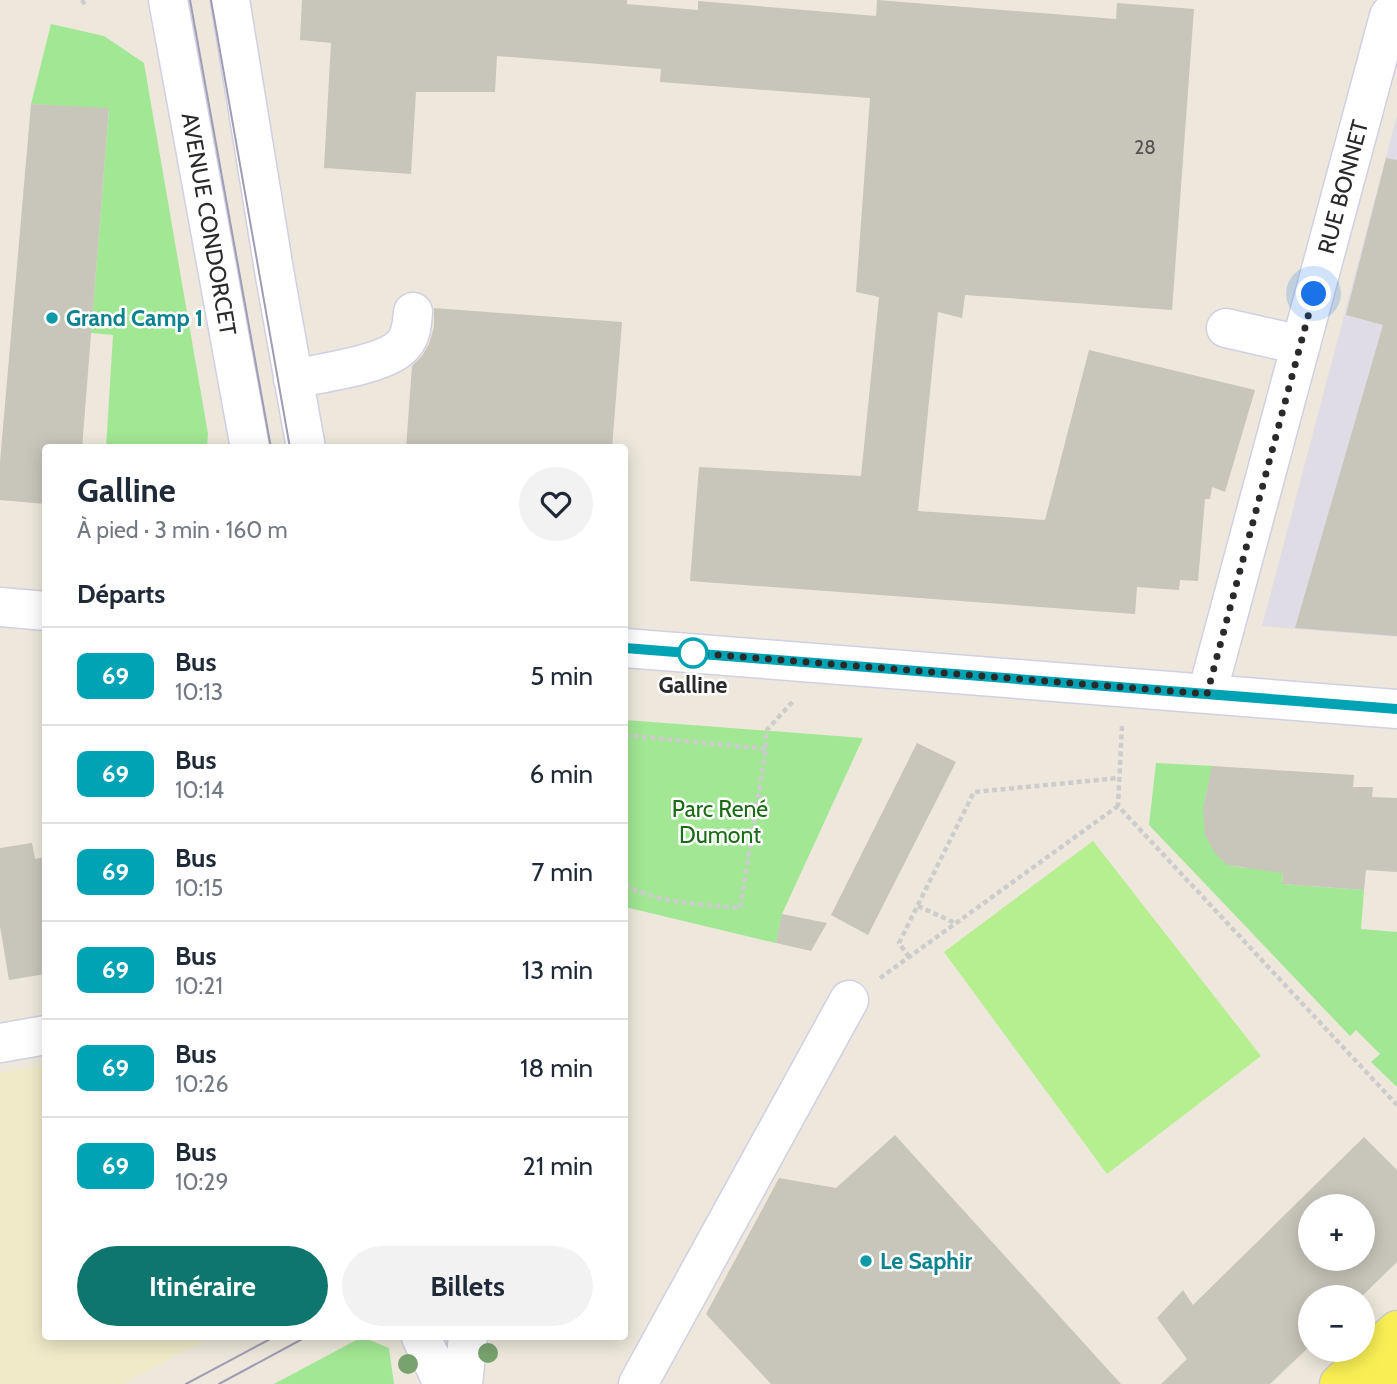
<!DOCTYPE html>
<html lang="fr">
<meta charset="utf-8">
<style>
body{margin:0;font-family:Cabin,sans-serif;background:#f2f2f3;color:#1f2937;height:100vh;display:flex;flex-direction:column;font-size:26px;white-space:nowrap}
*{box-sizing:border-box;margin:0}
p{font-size:23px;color:#747a83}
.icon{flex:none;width:38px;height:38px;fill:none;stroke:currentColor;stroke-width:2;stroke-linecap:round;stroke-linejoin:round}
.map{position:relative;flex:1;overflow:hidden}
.side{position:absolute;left:42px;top:444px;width:586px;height:896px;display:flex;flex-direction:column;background:#fff;border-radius:7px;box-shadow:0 4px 18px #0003}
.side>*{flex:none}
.badge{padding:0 14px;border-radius:10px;font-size:24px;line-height:46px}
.buttons{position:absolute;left:1298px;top:1194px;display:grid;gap:14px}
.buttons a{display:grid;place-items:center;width:77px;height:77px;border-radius:50%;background:#fff;box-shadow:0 4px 18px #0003;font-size:35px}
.you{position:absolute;width:35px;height:35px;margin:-18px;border:5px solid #fff;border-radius:50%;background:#1a73e8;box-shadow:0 0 0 10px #1a73e833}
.map>.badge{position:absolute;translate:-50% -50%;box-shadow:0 0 0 4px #fff}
h2{padding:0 35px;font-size:26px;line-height:63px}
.round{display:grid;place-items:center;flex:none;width:74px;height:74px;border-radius:37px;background:#f2f2f3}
.overview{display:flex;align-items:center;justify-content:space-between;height:119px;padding:0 35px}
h1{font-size:33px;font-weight:700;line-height:52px}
.cta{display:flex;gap:14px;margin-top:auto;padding:14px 35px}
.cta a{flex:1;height:80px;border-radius:42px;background:#0f766e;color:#fff;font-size:28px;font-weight:700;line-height:80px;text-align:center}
.cta a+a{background:#f2f2f3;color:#1f2937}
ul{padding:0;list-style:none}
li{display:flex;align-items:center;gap:21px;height:98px;padding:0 35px;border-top:2px solid #e0e1e3}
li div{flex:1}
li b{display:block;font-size:26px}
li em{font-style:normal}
li .badge{min-width:77px;font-weight:700;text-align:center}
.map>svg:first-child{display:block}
.industrial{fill:#e0dce5}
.education{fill:#f0eac9}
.green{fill:#a2e794}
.pitch{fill:#b6ef8f}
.building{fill:#c8c5ba;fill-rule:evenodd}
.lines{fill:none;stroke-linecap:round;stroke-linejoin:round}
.minor-casing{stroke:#d0d0e4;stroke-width:41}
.major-casing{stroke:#ccc;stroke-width:41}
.path{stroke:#ccc;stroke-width:4.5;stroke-dasharray:5 3.5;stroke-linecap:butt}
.minor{stroke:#fff;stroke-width:38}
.major{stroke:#f9ef54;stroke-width:38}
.tram{stroke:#9e9db5;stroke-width:2}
.tree{fill:#78a36e}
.line-casing{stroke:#fff;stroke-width:16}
.line{stroke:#00a3b4;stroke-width:10}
.walk{stroke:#2a2a2a;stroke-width:7;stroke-dasharray:0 12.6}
.culture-dot{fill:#0f9aa8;stroke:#fff;stroke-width:2.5}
.stop-dot{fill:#fff;stroke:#00a3b4;stroke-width:3.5}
.labels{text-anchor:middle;stroke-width:5;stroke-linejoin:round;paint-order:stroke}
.number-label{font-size:19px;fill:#52514e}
.street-label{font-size:23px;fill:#2a2a2a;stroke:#fff}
.culture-label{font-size:23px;font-weight:bold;fill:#0d838f;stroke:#fff;text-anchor:start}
.stop-label{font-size:23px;font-weight:bold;fill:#2a2a2a;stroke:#fff}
.park-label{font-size:23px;fill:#196b15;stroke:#fff}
</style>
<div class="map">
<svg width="1397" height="1384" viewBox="0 0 1397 1384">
<rect width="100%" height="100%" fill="#ede8db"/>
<path class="industrial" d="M 1397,115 L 1397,637 L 1262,626 Z"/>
<path class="education" d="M 45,1065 L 46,1337 L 211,1337 L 123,1384 L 0,1384 L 0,1073 Z"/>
<path class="green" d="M 51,24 L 104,36 L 144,63 L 208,434 L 207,448 L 106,448 L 113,335 L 91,333 L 109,109 L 31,104 Z
M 625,720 L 863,738 L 782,914 L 776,943 L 625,907 Z
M 1156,763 L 1214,766 C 1204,796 1196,829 1218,855 C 1221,859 1225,864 1230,865 C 1248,871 1266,865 1284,861 L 1282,884 L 1364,890 L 1361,929 L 1397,932 L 1397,1087 L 1371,1062 L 1380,1054 L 1356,1030 L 1350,1036 L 1149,825 Z
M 362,1337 L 389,1348 L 394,1384 L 274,1384 Z"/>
<path class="pitch" d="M 1093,841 L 1261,1056 L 1107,1174 L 944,952 Z"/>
<path class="building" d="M 302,0 L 627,0 L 627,4 L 698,10 L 698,1 L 876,16 L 877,0 L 1116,19 L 1117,3 L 1194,9 L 1172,310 L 965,295 L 962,318 L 938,312 L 918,511 L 1045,520 L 1089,350 L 1255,390 L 1225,492 L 1212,487 L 1210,499 L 1205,499 L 1198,581 L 1180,580 L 1179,590 L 1137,587 L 1135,614 L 690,581 L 699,467 L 861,476 L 879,297 L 856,292 L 870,98 L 660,82 L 661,69 L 497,56 L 495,92 L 416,92 L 411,174 L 324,168 L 331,43 L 300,40 Z
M 31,104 L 109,108 L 82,448 L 46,448 L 46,504 L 0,500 L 0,462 Z
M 1386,158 L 1397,160 L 1397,636 L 1295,628 L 1383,325 L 1346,315 Z
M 434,308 L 622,322 L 612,448 L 406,448 L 412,366 L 422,356 L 429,344 L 434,327 Z
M 917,743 L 956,762 L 868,935 L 831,915 Z
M 1212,766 L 1354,775 L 1353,787 L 1373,787 L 1372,797 L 1397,798 L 1397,872 L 1366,870 L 1364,890 L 1282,884 L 1283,873 L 1227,865 L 1215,853 L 1205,835 L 1203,809 Z
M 32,843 L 35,859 L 46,857 L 46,974 L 9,980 L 0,926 L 0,848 Z
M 782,914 L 827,923 L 811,951 L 776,943 Z
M 895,1135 L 1004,1255 L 1121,1384 L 771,1384 L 706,1314 L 779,1178 L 836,1188 Z
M 1364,1137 L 1397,1170 L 1397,1262 L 1361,1297 L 1311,1297 L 1311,1345 L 1270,1384 L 1161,1384 L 1187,1359 L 1157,1318 L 1183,1290 L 1193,1305 ZM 1311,1206 L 1363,1206 L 1363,1258 L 1311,1258 Z"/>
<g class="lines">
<g class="minor-casing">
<path id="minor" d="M 168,0 L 250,448
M 230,0 L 275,276 L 306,448
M 1226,328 L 1301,345
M 293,379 C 320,373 388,365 404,344 C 412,334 412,323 413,312
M 0,607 L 46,611
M 625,648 L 1397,709
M 1207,694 L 1389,16 L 1397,6
M 0,1043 L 46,1035
M 421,1337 L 443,1384
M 463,1384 L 468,1337
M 638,1384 L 849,1000"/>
</g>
<g class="major-casing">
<path id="major" d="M 1339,1384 L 1397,1330
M 1385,1384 L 1397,1373"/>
</g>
<path class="path" d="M 82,0 L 86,7
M 1122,726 L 1118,806 L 1397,1105
M 625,735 L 766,749
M 625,885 C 659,904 702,904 740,908 L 766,749 L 766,731 L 794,700
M 918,906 L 955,923
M 909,957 L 899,943 L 974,792 L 1119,778
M 880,978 L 1118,806"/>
<use href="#minor" class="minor"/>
<use href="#major" class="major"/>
<path class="tram" d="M 190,0 L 271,448
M 211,0 L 290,448
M 186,1384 L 274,1337
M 219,1384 L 306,1337"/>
</g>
<g class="tree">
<circle cx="488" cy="1353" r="10"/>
<circle cx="408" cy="1364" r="10"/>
</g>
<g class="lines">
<g class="line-casing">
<path id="line" d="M 625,648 L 1397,709"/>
</g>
<use href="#line" class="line"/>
<path class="walk" d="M 693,653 L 1207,694 L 1314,294"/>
</g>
<g class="culture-dot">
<circle cx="52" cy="318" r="7"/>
<circle cx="866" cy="1261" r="7"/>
</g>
<circle class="stop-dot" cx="693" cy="653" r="14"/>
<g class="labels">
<g class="number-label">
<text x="1145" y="154">28</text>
</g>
<g class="street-label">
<text transform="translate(1343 187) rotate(-75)" y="8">RUE BONNET</text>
<text transform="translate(209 224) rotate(80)" y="8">AVENUE CONDORCET</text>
</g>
<g class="culture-label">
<text x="66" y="326">Grand Camp 1</text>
<text x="880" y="1269">Le Saphir</text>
</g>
<g class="stop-label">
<text x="693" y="693">Galline</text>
</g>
<g class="park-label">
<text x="720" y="817">Parc René<tspan x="720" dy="26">Dumont</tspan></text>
</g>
</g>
</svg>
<div class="buttons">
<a>+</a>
<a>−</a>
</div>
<div class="you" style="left:1314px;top:294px"></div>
<section class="side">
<div class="overview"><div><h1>Galline</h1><p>À pied · 3 min · 160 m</p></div><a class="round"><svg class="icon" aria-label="heart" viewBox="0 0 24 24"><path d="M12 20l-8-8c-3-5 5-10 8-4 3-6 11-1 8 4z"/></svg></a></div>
<h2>Départs</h2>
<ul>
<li><span class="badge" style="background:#00a3b4;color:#fff">69</span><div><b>Bus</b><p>10:13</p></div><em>5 min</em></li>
<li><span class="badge" style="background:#00a3b4;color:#fff">69</span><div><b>Bus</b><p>10:14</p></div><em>6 min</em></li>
<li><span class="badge" style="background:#00a3b4;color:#fff">69</span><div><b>Bus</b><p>10:15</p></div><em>7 min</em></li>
<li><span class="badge" style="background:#00a3b4;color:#fff">69</span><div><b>Bus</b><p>10:21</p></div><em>13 min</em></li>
<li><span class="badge" style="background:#00a3b4;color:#fff">69</span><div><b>Bus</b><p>10:26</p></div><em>18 min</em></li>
<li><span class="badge" style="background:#00a3b4;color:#fff">69</span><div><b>Bus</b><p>10:29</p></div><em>21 min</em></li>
</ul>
<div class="cta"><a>Itinéraire</a><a>Billets</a></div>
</section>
</div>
